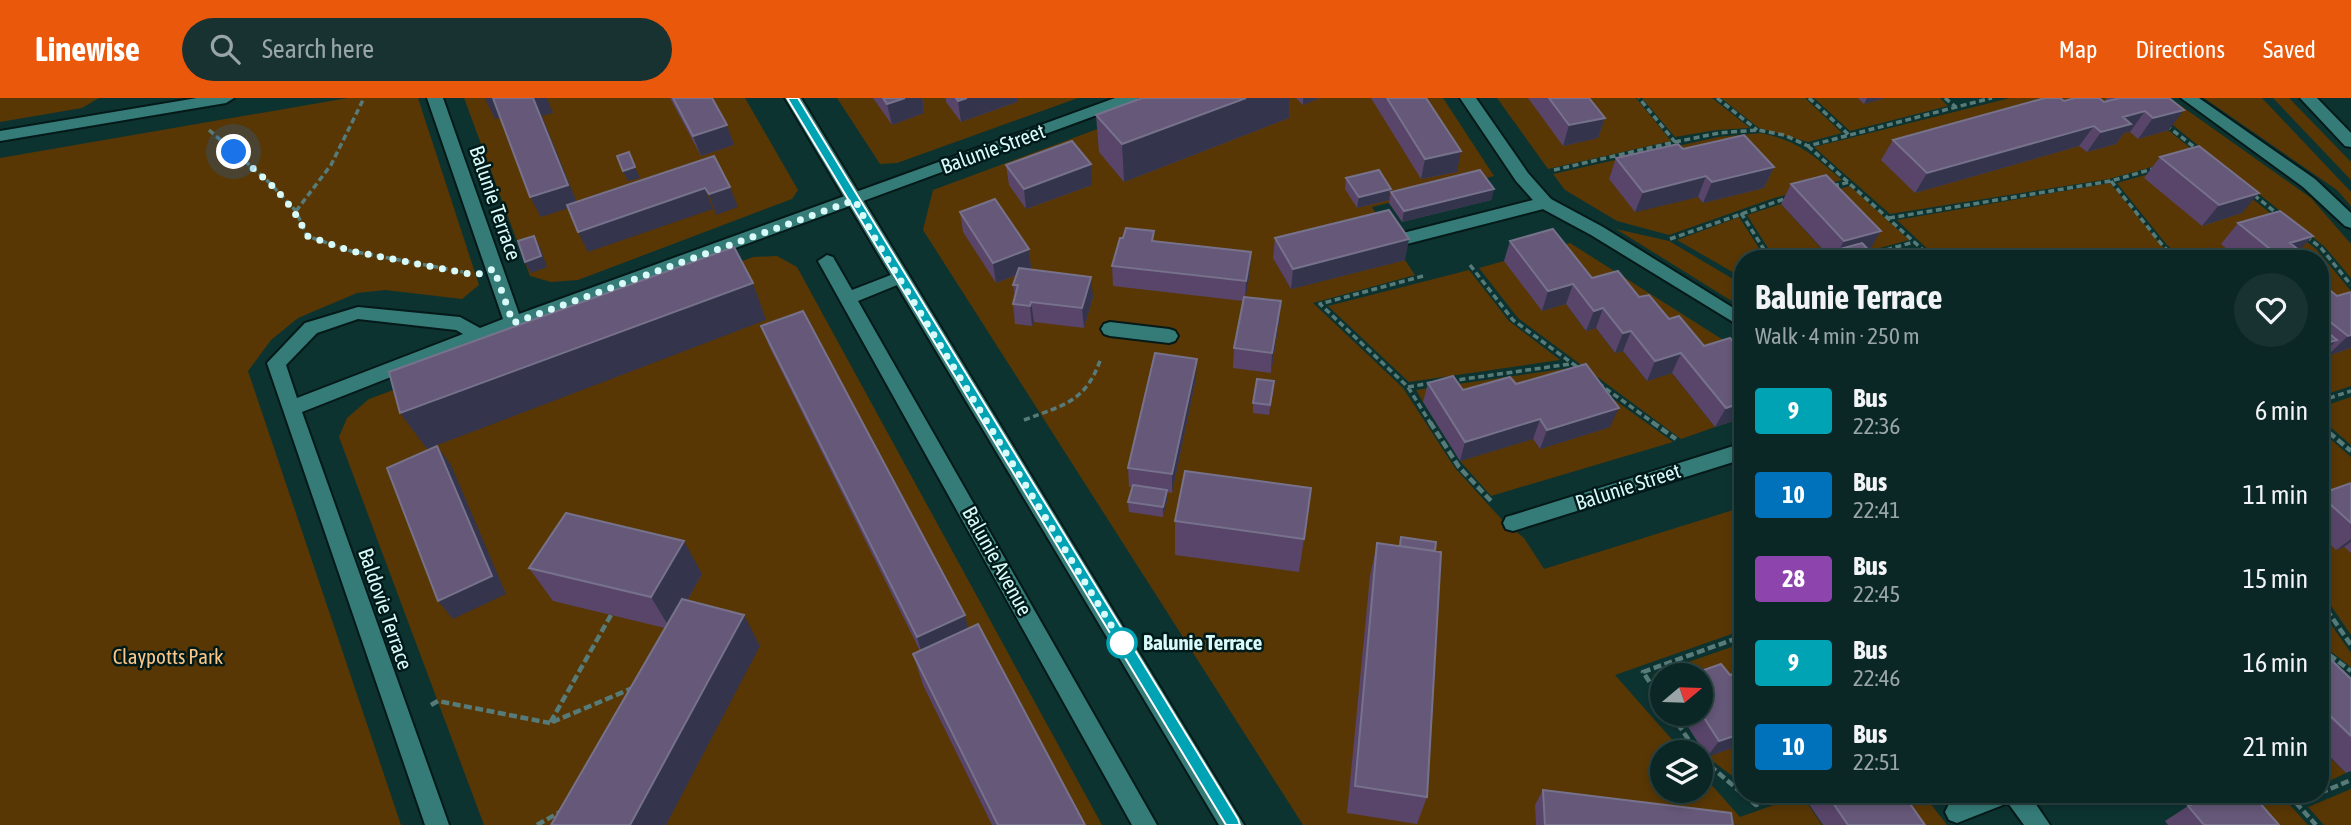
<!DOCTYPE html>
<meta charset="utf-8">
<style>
body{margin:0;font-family:"Asap Condensed",sans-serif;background:#183232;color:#f1f3f6;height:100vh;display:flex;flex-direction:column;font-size:26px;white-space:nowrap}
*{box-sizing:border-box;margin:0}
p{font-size:23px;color:#99a5a7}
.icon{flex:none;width:38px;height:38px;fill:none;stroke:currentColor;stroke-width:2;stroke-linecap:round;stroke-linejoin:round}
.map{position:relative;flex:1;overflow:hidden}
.side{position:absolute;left:1734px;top:152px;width:595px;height:553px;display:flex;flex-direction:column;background:#0a2625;border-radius:28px;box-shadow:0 4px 10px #0003,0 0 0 2px #2a4342}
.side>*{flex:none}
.badge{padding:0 14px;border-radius:5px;font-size:24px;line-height:46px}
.needle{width:46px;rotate:71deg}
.fabs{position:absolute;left:1650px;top:565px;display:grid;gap:14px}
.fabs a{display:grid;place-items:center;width:63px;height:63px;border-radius:50%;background:#0a2625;box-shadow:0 4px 10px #0003,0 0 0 2px #2a4342;font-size:35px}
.you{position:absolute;width:35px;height:35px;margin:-18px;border:5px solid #fff;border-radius:50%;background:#1a73e8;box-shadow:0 0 0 10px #1a73e833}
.map>.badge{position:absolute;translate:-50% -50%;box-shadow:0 0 0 4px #fff}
.round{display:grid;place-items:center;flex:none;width:74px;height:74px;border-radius:37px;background:#183232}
.overview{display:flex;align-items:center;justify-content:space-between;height:119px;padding:0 21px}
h1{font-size:33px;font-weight:700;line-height:52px}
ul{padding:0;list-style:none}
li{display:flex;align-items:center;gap:21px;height:84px;padding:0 21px}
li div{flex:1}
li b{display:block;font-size:26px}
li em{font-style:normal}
li .badge{min-width:77px;font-weight:700;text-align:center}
header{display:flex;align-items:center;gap:42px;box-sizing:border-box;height:98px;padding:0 35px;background:#ea580c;color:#fff}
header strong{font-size:33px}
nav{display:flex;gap:38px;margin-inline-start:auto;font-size:24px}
.search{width:490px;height:63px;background:#183232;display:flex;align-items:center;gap:18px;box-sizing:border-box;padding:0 24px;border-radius:38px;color:#99a5a7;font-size:26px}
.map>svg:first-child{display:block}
.green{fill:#583705;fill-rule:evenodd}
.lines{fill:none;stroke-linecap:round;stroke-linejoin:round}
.service-casing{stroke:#041918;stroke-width:4}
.pedestrian-casing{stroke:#041918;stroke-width:4}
.minor-casing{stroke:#041918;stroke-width:4}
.tertiary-casing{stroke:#041918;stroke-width:4}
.path-far1{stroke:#577b79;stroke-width:3.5;stroke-dasharray:6 3.5;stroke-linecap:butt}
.path{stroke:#577b79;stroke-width:4.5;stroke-dasharray:8 3.5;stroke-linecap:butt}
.service{fill:#357c78;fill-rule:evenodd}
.pedestrian{fill:#357c78;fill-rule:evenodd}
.minor{fill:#357c78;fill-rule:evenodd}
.tertiary{fill:#357c78;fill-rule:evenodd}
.wall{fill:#584569}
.shaded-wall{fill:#34354c}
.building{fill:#655878;stroke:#77728c;stroke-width:2}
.line{fill:#00a3b4;stroke:#fff;stroke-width:2}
.walk{stroke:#d8faf8;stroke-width:7;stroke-dasharray:0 12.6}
.stop-dot{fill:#fff;stroke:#00a3b4;stroke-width:3.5}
.labels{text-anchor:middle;stroke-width:5;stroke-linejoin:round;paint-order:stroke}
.street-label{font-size:21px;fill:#d8faf8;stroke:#001a19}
.stop-label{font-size:21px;font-weight:bold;fill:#d8faf8;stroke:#001a19;text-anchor:start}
.park-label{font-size:21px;fill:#fcc688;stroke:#001a19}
</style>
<header>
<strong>Linewise</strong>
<div class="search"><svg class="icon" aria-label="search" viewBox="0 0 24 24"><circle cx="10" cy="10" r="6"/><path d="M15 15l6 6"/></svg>Search here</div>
<nav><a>Map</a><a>Directions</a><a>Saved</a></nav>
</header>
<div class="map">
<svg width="2351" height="727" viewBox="0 0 2351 727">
<rect width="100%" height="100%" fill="#0d3331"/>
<path class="green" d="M 0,0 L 99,0 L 82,10 L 0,24 Z
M 348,0 L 418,0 L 479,187 L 462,201 L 385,192 L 357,195 L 298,220 L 271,242 L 248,273 L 401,727 L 0,727 L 0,60 Z
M 464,0 L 745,0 L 798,92 L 792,101 L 578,182 L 551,184 L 530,178 Z
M 837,0 L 1078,0 L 897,65 L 880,66 Z
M 1181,0 L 1443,0 L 1494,78 L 1372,109 L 1386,132 L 1274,161 L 1291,191 L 1405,162 L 1415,177 L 1313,205 L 1403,290 L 1455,370 L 1505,425 L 1524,440 L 1544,471 L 1743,409 L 1743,532 L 1615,577 L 1683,654 L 1662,654 L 1662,693 L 1701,693 L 1701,675 L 1740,719 L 1802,697 L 1822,727 L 1303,727 L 923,132 L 933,92 Z
M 1497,0 L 1636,0 L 1671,43 L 1548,71 Z
M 1642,0 L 1712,0 L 1750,30 L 1717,32 L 1675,39 Z
M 1721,0 L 1805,0 L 1842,35 L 1808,44 L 1759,30 Z
M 1814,0 L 1940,0 L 1948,8 L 1850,33 Z
M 2010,0 L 2128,0 L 2198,56 L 2109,81 L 1890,116 L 1814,49 Z
M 2139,0 L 2170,0 L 2311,100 L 2351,146 L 2351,180 L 2325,149 Z
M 2204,0 L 2262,0 L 2351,94 L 2351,108 L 2337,92 Z
M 2273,0 L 2289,0 L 2351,64 L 2351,82 Z
M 1760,35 C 1798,42 1814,58 1842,82 L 1774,100 L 1669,137 L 1617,123 L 1565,92 L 1553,76 L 1718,39 ZM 1735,57 L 1764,89 L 1703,105 L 1698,99 L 1636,114 Z
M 2202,61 L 2316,151 L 2351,193 L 2351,288 L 2321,298 L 2320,161 L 2182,161 L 2167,147 L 2117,85 Z
M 2110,85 L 2173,161 L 1938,161 L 1897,122 Z
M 1850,88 L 1909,142 L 1869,153 L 1816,97 Z
M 1781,106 L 1831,161 L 1775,161 L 1747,117 Z
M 1739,119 L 1766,161 L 1743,161 L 1743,180 L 1677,142 Z
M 1616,131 L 1669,143 L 1743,187 L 1743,210 Z
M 1570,145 L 1739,252 L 1695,268 L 1547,151 Z
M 777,158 L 797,169 L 1102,727 L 484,727 L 339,339 L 347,320 L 369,301 L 753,159 Z
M 1504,163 L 1566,206 L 1586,233 L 1596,230 L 1615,255 L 1623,253 L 1647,283 L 1672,275 L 1715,329 L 1681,341 L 1518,220 L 1479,170 Z
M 1469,172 L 1509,223 L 1560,262 L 1409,284 L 1328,208 Z
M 1570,270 L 1673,344 L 1491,398 L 1460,363 L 1533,341 L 1540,351 L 1610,329 L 1448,297 L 1423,304 L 1416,292 Z
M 2351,299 L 2351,347 L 2320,320 L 2321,309 Z
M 2320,332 L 2351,359 L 2351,537 L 2321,493 Z
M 2320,511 L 2351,555 L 2351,569 L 2321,546 Z
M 1743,545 L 1743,586 L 1701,578 L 1662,578 L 1662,589 L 1654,576 Z
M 1743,646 L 1743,686 L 1707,659 Z
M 2320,650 L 2346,675 L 2321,687 L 2320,687 Z
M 2351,691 L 2351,727 L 2324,727 L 2308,709 Z
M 1875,697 L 1924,697 L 1947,727 L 1897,727 Z
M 2229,697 L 2281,697 L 2308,727 L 2241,727 Z"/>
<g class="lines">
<g class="service-casing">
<path id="service" d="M 1545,99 L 1551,101 L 1553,105 L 1551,109 L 1399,148 L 1391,142 L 1399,136 Z"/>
</g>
<g class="pedestrian-casing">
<path id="pedestrian" d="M 1110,224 L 1169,231 L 1175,233 L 1178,238 L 1175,243 L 1169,245 L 1110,238 L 1104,236 L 1101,231 L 1104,226 Z"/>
</g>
<g class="minor-casing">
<path id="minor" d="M 197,0 L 234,0 L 226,5 L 0,43 L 0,33 Z
M 427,0 L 443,0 L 519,216 L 1115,0 L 1138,0 L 1135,3 L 485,242 L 302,314 L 449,727 L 425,727 L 267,265 L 305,225 L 358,209 L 460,219 L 480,230 L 503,221 ZM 358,221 L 456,232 L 463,236 L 297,300 L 286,267 L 317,235 Z
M 1460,0 L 1476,0 L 1528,75 L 1551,101 L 1603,129 L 1743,216 L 1743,230 L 1591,137 L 1539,109 L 1516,83 Z
M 2181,0 L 2199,0 L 2315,81 L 2351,115 L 2351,130 L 2345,128 L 2303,89 Z
M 827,157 L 833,159 L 852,192 L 901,173 L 910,179 L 907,183 L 858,203 L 1157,727 L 1132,727 L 818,163 Z
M 1743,345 L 1743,361 L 1513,433 L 1506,431 L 1503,425 L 1506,419 L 1513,417 Z
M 1974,696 L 2029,696 L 2050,727 L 2024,727 L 2008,705 L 1957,725 L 1949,722 L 1945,714 L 1949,706 Z"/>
</g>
<g class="tertiary-casing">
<path id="tertiary" d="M 785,0 L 801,0 L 1244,727 L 1219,727 Z
M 2300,0 L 2317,0 L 2351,35 L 2351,49 L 2345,48 Z"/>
</g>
<path class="path-far1" d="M 1717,0 L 1757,32
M 1809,0 L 1849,37
M 1945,0 L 1956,9 L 1992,0
M 2166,27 L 2198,52
M 209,32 L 270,85 L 296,113 L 307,138 L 351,153 L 463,174
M 1675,44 L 1719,35 L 1758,32 L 1784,37 L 1808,48 L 1956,9
M 1808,48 L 1933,161
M 1554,72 L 1675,44 L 1639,0
M 2111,83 L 2163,148 L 2177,161
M 1833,88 L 1849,84
M 2254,97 L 2280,118
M 296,113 L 331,67 L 364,0
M 1741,115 L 1770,161
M 1889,120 L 2111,83 L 2156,70
M 2306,138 L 2321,150 L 2351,187
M 1670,141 L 1787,100
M 1868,157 L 1914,144
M 1470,167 L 1513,222 L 1580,271
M 1423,178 L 1320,206 L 1408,289 L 1431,326
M 1450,283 L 1570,266
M 1598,285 L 1655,326
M 1408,289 L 1431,285
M 2320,303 L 2351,293
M 1024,322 C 1064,307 1086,304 1101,260"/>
<path class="path" d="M 1430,324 L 1459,369 L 1492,404
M 1652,324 L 1676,341
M 2320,327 L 2351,353
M 2320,502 L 2351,547
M 611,517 L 550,625 L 635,589
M 2320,550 L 2351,573
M 1662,603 L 1643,574 L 1743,538
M 431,607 L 438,603 L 550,625
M 1671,616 L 1697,654
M 1701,660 L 1743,696
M 2320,695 L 2351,682
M 1743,696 L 1756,707 L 1784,696
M 2288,696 L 2316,727
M 2296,705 L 2316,696
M 537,727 L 560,714"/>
<use href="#service" class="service"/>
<use href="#pedestrian" class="pedestrian"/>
<use href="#minor" class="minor"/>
<use href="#tertiary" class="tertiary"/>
</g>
<path class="wall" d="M 670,0 L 712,0 L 734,47 L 701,58 Z
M 873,0 L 922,0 L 924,15 L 892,27 Z
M 946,0 L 1017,0 L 1017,4 L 961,24 L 946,4 Z
M 1142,0 L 1290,0 L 1289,20 L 1124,84 L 1099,54 L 1096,17 Z
M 1296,0 L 1320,0 L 1303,7 Z
M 1371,0 L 1426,0 L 1457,74 L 1421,81 Z
M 1528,0 L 1589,0 L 1605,20 L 1598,40 L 1563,48 Z
M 1858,0 L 1885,0 L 1864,6 Z
M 2107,0 L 2169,0 L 2169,32 L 2138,41 L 2130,34 L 2124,35 L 2116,46 L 2087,54 L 2079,48 L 1915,95 L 1881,62 L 1893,42 L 2064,3 L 2104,4 Z
M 1683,51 L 1774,69 L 1764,90 L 1703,105 L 1698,99 L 1635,114 L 1609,81 L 1616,60 Z
M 2160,59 L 2242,115 L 2202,128 L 2144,80 Z
M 1006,67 L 1092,87 L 1026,111 L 1009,87 Z
M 1346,80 L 1391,91 L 1389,102 L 1357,110 L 1345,91 Z
M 1791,86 L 1869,153 L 1877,161 L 1821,161 L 1826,155 L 1781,106 Z
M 1494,91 L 1491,102 L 1402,124 L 1389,105 L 1391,94 Z
M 960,114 L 1029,151 L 1031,171 L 1093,199 L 1084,230 L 1034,224 L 1032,228 L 1015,226 L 1013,206 L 1015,199 L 1013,187 L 1017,177 L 996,185 L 963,134 Z
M 2238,125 L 2299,152 L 2310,161 L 2239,161 L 2221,146 Z
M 1275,140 L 1405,162 L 1291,191 L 1273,160 Z
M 1155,143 L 1250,174 L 1245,199 L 1279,223 L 1271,275 L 1233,270 L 1234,250 L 1243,203 L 1113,188 L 1112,168 Z
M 1510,143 L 1592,180 L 1639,199 L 1704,248 L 1743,255 L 1743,320 L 1715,329 L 1672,275 L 1647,283 L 1623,253 L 1615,255 L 1596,230 L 1586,233 L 1566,206 L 1542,213 L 1504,163 Z
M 2320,184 L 2337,198 L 2351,250 L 2327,258 L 2323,255 L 2320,258 Z
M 761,228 L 968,530 L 1085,727 L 992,727 L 923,587 L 913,556 L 920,553 L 769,248 Z
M 1196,280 L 1172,395 L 1167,394 L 1167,402 L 1163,419 L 1129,414 L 1128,404 L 1132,389 L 1129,389 L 1128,370 Z
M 1428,285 L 1463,292 L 1516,286 L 1610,329 L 1540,351 L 1533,341 L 1460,363 L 1423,304 Z
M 1273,293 L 1269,317 L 1253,315 L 1253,305 Z
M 2351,385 L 2351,455 L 2344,449 L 2336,452 L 2320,437 L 2320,396 Z
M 1175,423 L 1304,441 L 1299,474 L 1175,457 Z
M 1401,439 L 1427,699 L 1417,726 L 1347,715 L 1370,478 L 1377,445 L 1399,448 Z
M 529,470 L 702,476 L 687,503 L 760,548 L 665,530 L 553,503 Z
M 2320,551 L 2351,581 L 2351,673 L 2346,675 L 2320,649 Z
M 1743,573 L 1743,646 L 1707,659 L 1680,616 L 1701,616 L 1730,577 Z
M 1543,692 L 1733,727 L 1536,727 L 1535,707 Z
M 1802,696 L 1903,696 L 1925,727 L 1823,727 Z
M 2188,708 L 2279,727 L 2168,727 L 2165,723 Z"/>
<path class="shaded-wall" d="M 488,0 L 493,0 L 503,19 L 495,21 L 485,1 Z
M 533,0 L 547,0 L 553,15 L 542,18 L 578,107 L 541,119 L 530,99 Z
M 905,0 L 922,0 L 924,15 L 892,27 L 887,6 Z
M 967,0 L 1017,0 L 1017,4 L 961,24 L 958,3 Z
M 1246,0 L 1290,0 L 1289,20 L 1124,84 L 1122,46 Z
M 1303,0 L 1320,0 L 1303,7 Z
M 1867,0 L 1885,0 L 1864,6 Z
M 2184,12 L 2169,32 L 2138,41 L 2153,20 Z
M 2145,13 L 2130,34 L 2124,35 L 2116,46 L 2087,54 L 2101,34 L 2123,19 Z
M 1605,20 L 1598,40 L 1563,48 L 1569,27 Z
M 727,27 L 734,47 L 701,58 L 693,38 Z
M 2094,28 L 2079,48 L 1915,95 L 1927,75 Z
M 1461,53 L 1457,74 L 1421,81 L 1425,61 Z
M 1091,66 L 1092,87 L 1026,111 L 1024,91 Z
M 635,69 L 640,80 L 628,83 L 623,73 Z
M 1774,69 L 1764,90 L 1703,105 L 1712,84 Z
M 1706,78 L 1698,99 L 1635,114 L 1643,94 Z
M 730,89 L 738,109 L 716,117 L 709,96 Z
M 705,90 L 713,111 L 588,154 L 578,134 Z
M 1391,91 L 1389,102 L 1357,110 L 1359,99 Z
M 1494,91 L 1491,102 L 1402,124 L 1404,113 Z
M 2259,95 L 2242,115 L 2202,128 L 2219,107 Z
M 1881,133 L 1869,153 L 1834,161 L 1844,143 Z
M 534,138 L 540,149 L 547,169 L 531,175 L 525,164 Z
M 2313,138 L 2294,158 L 2290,145 Z
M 1409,141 L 1405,162 L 1291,191 L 1293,171 Z
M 1029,151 L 1031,171 L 996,185 L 993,165 Z
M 1251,154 L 1250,174 L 1245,203 L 1246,183 Z
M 1091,179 L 1093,199 L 1084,230 L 1082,210 Z
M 753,185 L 766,222 L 427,351 L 400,315 Z
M 1573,186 L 1566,206 L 1542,213 L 1548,193 Z
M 1281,203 L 1279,223 L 1271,275 L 1272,255 Z
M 1031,204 L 1034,224 L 1032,228 L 1030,208 Z
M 1603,210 L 1596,230 L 1586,233 L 1594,213 Z
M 1631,233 L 1623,253 L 1615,255 L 1623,235 Z
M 2351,237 L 2351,250 L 2327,258 L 2348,238 Z
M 2337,242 L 2320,258 L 2320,247 Z
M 1681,255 L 1672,275 L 1647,283 L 1655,263 Z
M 1197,261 L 1196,280 L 1172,395 L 1172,376 Z
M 1743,304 L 1743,320 L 1715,329 L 1726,310 Z
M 1619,310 L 1610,329 L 1540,351 L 1547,332 Z
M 1540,321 L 1533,341 L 1460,363 L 1465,344 Z
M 437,348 L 451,367 L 506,496 L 453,521 L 438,503 Z
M 1167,392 L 1167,402 L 1163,419 L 1163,409 Z
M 2351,441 L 2351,444 L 2344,449 L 2336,452 Z
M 684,443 L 702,476 L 671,532 L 651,499 Z
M 744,517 L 760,548 L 666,727 L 630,727 Z
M 965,517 L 969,534 L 922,556 L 917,539 Z
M 1743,635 L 1743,646 L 1707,659 L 1719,643 Z"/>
<path class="building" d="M 493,0 L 533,0 L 568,87 L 530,99 Z
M 673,0 L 712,0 L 727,27 L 693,38 Z
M 883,0 L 905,0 L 887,6 Z
M 956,0 L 967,0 L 958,3 Z
M 1142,0 L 1246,0 L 1122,46 L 1096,17 Z
M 1387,0 L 1426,0 L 1461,53 L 1425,61 Z
M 1549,0 L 1589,0 L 1605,20 L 1569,27 Z
M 2045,0 L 2060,0 L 2064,3 L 2075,0 L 2099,0 L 2104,4 L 2120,0 L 2169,0 L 2184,12 L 2153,20 L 2145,13 L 2123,19 L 2131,26 L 2101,34 L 2094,28 L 1927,75 L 1893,42 Z
M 1744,37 L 1774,69 L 1712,84 L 1706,78 L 1643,94 L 1616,60 L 1678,46 L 1683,51 Z
M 1072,43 L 1091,66 L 1024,91 L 1006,67 Z
M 2199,48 L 2259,95 L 2219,107 L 2160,59 Z
M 629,54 L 635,69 L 623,73 L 617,58 Z
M 714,58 L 730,89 L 709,96 L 705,90 L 578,134 L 567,107 Z
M 1379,72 L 1391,91 L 1359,99 L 1346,80 Z
M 1480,72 L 1494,91 L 1404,113 L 1391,94 Z
M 1826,77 L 1881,133 L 1844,143 L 1791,86 Z
M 995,101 L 1029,151 L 993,165 L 960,114 Z
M 1389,112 L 1409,141 L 1293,171 L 1275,140 Z
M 2280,113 L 2313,138 L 2290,145 L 2310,161 L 2254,161 L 2249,158 L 2270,151 L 2238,125 Z
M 1126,130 L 1154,133 L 1152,143 L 1251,154 L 1246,183 L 1112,168 L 1120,140 L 1123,140 Z
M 1553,131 L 1592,180 L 1618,173 L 1639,199 L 1649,197 L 1669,221 L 1679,218 L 1704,248 L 1730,240 L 1743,255 L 1743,304 L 1726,310 L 1681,255 L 1655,263 L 1631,233 L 1623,235 L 1603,210 L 1594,213 L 1573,186 L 1548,193 L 1510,143 Z
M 534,138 L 541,158 L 525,164 L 518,143 Z
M 1862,145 L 1877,161 L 1830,161 L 1825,155 Z
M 734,149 L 753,185 L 400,315 L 389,274 Z
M 2320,169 L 2326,173 L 2320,175 Z
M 1019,170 L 1091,179 L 1082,210 L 1031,204 L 1030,208 L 1013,206 L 1018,187 L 1013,187 Z
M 2320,184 L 2337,198 L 2351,194 L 2351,237 L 2348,238 L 2320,216 Z
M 1244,199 L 1281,203 L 1272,255 L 1234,250 Z
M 803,213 L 965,517 L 917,539 L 761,228 Z
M 2320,228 L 2337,242 L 2320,247 Z
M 1155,255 L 1197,261 L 1172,376 L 1128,370 Z
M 1586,266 L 1619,310 L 1547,332 L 1540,321 L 1465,344 L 1428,285 L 1453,278 L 1463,292 L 1510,279 L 1516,286 Z
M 1257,281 L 1274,283 L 1270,307 L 1253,305 Z
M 437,348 L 492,478 L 438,503 L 387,370 Z
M 1185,373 L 1311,390 L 1304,441 L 1175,423 Z
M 2351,385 L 2351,425 L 2320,397 L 2320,396 Z
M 1133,387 L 1167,392 L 1163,409 L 1128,404 Z
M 566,415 L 684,443 L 651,499 L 529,470 Z
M 1401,439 L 1436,444 L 1435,453 L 1400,448 Z
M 1377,445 L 1441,454 L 1427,699 L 1355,688 Z
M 682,501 L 744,517 L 630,727 L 551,727 Z
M 978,526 L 1085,727 L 998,727 L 913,556 Z
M 2320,551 L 2351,581 L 2351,638 L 2320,608 Z
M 1721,566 L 1730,577 L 1743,573 L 1743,635 L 1719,643 L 1701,615 L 1701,578 L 1687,578 Z
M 1543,692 L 1731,715 L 1733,727 L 1545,727 Z
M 1827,696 L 1903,696 L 1925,727 L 1848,727 Z
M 2216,696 L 2252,696 L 2279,727 L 2204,727 L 2188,708 Z"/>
<path class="line" d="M 787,0 L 798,0 L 1238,721 L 1240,727 L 1226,727 Z"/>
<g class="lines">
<path class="walk" d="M 234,54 C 266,82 290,99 307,138 L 351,153 L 475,177 L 494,171 L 513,225 L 855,102 L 873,137 L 1122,545"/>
</g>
<circle class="stop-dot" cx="1122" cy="545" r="14"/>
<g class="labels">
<g class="street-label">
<text transform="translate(993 51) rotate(-20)" y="7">Balunie Street</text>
<text transform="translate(495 105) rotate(71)" y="7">Balunie Terrace</text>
<text transform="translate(1628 389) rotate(-18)" y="7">Balunie Street</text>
<text transform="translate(997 463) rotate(61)" y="7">Balunie Avenue</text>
<text transform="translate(385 511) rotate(71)" y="7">Baldovie Terrace</text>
</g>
<g class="stop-label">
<text x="1143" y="552">Balunie Terrace</text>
</g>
<g class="park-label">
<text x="168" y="566">Claypotts Park</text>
</g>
</g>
</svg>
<div class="fabs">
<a><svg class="needle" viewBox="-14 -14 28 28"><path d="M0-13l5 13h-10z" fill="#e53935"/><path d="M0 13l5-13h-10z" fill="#99a5a7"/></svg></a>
<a><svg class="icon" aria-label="layers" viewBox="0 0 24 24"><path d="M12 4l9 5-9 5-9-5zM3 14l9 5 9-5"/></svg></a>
</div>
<div class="you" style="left:234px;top:54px"></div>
<section class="side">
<div class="overview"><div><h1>Balunie Terrace</h1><p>Walk · 4 min · 250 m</p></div><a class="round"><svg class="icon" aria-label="heart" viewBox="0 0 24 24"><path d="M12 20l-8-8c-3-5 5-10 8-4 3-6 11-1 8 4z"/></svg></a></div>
<ul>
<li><span class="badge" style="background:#00a3b4;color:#fff">9</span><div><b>Bus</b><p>22:36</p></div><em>6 min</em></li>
<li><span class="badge" style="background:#0072bc;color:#fff">10</span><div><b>Bus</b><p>22:41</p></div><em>11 min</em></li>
<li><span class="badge" style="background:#8e44ad;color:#fff">28</span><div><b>Bus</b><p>22:45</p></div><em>15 min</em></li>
<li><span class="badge" style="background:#00a3b4;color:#fff">9</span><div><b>Bus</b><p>22:46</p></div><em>16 min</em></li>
<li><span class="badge" style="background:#0072bc;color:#fff">10</span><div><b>Bus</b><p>22:51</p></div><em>21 min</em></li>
</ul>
</section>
</div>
